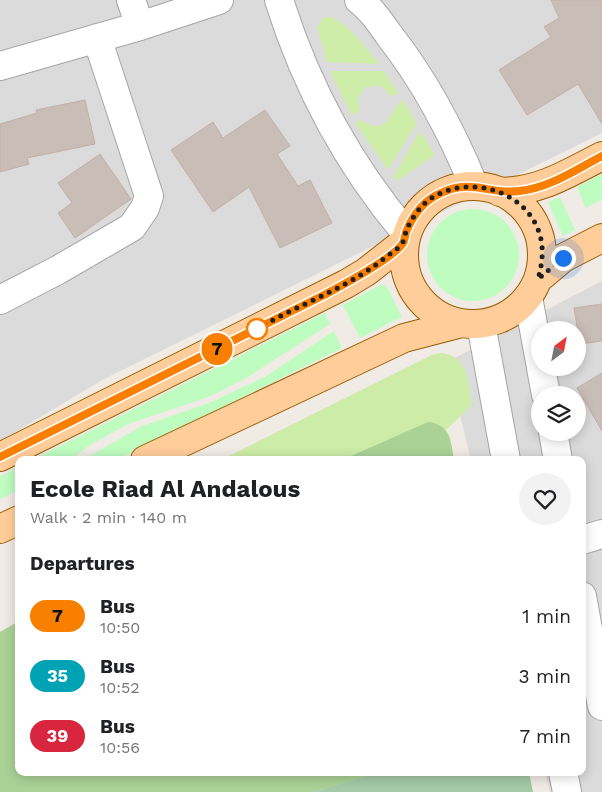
<!DOCTYPE html>
<meta charset="utf-8">
<style>
body{margin:0;font-family:"Work Sans",sans-serif;background:#f2f2f2;color:#202124;height:100vh;display:flex;flex-direction:column;font-size:19px;white-space:nowrap}
*{box-sizing:border-box;margin:0}
p{font-size:16px;color:#757577}
.icon{flex:none;width:28px;height:28px;fill:none;stroke:currentColor;stroke-width:2;stroke-linecap:round;stroke-linejoin:round}
.map{position:relative;flex:1;overflow:hidden}
.side{position:absolute;left:15px;top:456px;width:571px;height:320px;display:flex;flex-direction:column;background:#fff;border-radius:10px;box-shadow:0 2px 12px #0003}
.side>*{flex:none}
.badge{padding:0 10px;border-radius:16px;font-size:18px;line-height:32px}
.needle{width:32px;rotate:32deg}
.buttons{position:absolute;left:531px;top:321px;display:grid;gap:10px}
.buttons a{display:grid;place-items:center;width:55px;height:55px;border-radius:50%;background:#fff;box-shadow:0 2px 12px #0003;font-size:25px}
.you{position:absolute;width:25px;height:25px;margin:-12px;border:4px solid #fff;border-radius:50%;background:#1a73e8;box-shadow:0 0 0 8px #1a73e833}
.map>.badge{position:absolute;translate:-50% -50%;box-shadow:0 0 0 2px #fff}
h2{padding:0 15px;font-size:19px;line-height:45px}
.round{display:grid;place-items:center;flex:none;width:52px;height:52px;border-radius:26px;background:#f2f2f2}
.headline{display:flex;align-items:center;justify-content:space-between;height:85px;padding:0 15px}
h1{font-size:24px;font-weight:700;line-height:38px}
ul{padding:0;list-style:none}
li{display:flex;align-items:center;gap:15px;height:60px;padding:0 15px}
li div{flex:1}
li b{display:block;font-size:19px}
li em{font-style:normal}
li .badge{min-width:55px;font-weight:700;text-align:center}
.map>svg:first-child{display:block}
.residential{fill:#dcdbdb;fill-rule:evenodd}
.grass{fill:#cdeca7}
.forest{fill:#abd197}
.cemetery{fill:#a4caa7}
.park{fill:#bffcc0}
.building{fill:#c8bdb7;stroke:#c2b0a5}
.lines{fill:none;stroke-linecap:round;stroke-linejoin:round}
.minor-casing{stroke:#a5a5a5;stroke-width:30}
.major-casing{stroke:#985c00;stroke-width:30}
.minor{stroke:#fff;stroke-width:28}
.major{stroke:#ffcd99;stroke-width:28}
.line-casing{stroke:#fff;stroke-width:11}
.line{stroke:#f87f00;stroke-width:8}
.walk{stroke:#1e1e1e;stroke-width:5;stroke-dasharray:0 9}
.stop-dot{fill:#fff;stroke:#f87f00;stroke-width:2.5}
</style>
<div class="map">
<svg width="602" height="792" viewBox="0 0 602 792">
<rect width="100%" height="100%" fill="#f0ebe4"/>
<path class="residential" d="M 0,0 L 602,0 L 602,133 L 104,379 L 0,441 Z
M 602,281 L 602,792 L 550,792 L 545,773 L 582,772 L 582,460 L 471,460 L 447,362 ZM 540,330 L 578,330 L 578,368 L 540,368 ZM 540,395 L 578,395 L 578,432 L 540,432 Z"/>
<path class="grass" d="M 327,17 C 344,17 369,51 379,64 L 327,62 L 317,27 L 322,19 Z
M 330,71 L 384,71 L 398,93 L 391,96 L 381,86 L 366,87 L 358,97 L 360,111 L 352,115 Z
M 403,100 L 417,123 L 388,170 L 355,123 L 360,120 C 391,138 388,110 403,100 Z
M 420,131 L 435,155 L 397,181 L 393,177 Z
M 442,353 C 469,357 468,382 472,405 L 446,430 L 450,437 L 454,460 L 221,460 L 434,354 Z"/>
<path class="forest" d="M 428,422 C 450,424 451,442 454,460 L 342,460 Z
M 19,621 L 19,772 L 381,773 L 314,792 L 0,792 L 0,632 Z"/>
<path class="cemetery" d="M 381,772 L 529,773 L 533,792 L 314,792 Z"/>
<path class="park" d="M 602,174 L 602,199 L 586,208 L 577,187 Z
M 560,197 L 575,230 L 563,236 L 548,202 Z
M427 255a46 46 0 1 1 92 0a46 46 0 1 1-92 0Z
M 382,284 L 387,287 L 402,317 L 360,338 L 343,305 Z
M 325,313 L 330,324 L 248,377 L 211,396 L 128,424 L 90,445 L 70,460 L 32,460 Z
M 334,331 L 342,348 L 117,460 L 83,460 L 142,426 L 209,403 L 265,377 Z
M 19,467 L 19,490 L 0,499 L 0,476 Z"/>
<path class="building" d="M 551,0 L 602,0 L 602,124 L 578,84 L 527,115 L 499,70 L 551,37 L 544,27 L 559,18 Z
M 85,100 L 95,144 L 27,158 L 29,164 L 0,172 L 0,124 L 37,113 L 36,110 Z
M 265,110 L 290,146 L 277,154 L 298,186 L 310,180 L 332,223 L 280,248 L 249,187 L 213,212 L 171,150 L 213,122 L 223,138 Z
M 100,154 L 131,199 L 75,238 L 58,213 L 72,203 L 58,183 Z
M 602,304 L 602,341 L 580,344 L 574,308 Z
M 602,373 L 602,431 L 577,388 Z"/>
<g class="lines">
<g class="minor-casing">
<path id="minor" d="M 131,0 L 140,26
M 279,0 C 306,86 347,163 406,233
M 359,0 C 371,9 380,22 389,35 C 425,81 452,132 474,186
M 0,66 L 140,26 L 219,0
M 528,297 L 540,362
M 0,300 L 58,270 L 132,227 L 145,208 L 149,196 L 97,38
M 481,324 L 506,460
M 541,368 L 546,395
M 553,432 L 558,460
M 582,540 L 602,534
M 582,596 L 602,706
M 563,772 L 567,792"/>
</g>
<g class="major-casing">
<path id="major" d="M404 255a69 69 0 1 1 138 0a69 69 0 1 1-138 0Z
M 500,192 C 541,191 567,174 602,156
M 538,279 L 563,258 L 602,238
M 0,457 L 346,284 L 366,272 L 403,243
M 145,460 L 404,338 L 458,324
M 0,529 L 19,520"/>
</g>
<use href="#minor" class="minor"/>
<use href="#major" class="major"/>
</g>
<g class="lines">
<g class="line-casing">
<path id="line" d="M 0,457 L 324,295 C 341,286 394,258 403,243 C 405,240 405,235 406,232 C 413,215 424,200 441,193 C 472,178 489,195 519,191 C 549,188 575,170 602,156"/>
</g>
<use href="#line" class="line"/>
<path class="walk" d="M 257,329 C 299,304 347,289 386,257 C 391,253 400,248 403,242 C 405,239 405,235 406,231 C 413,215 424,200 441,193 C 482,175 537,198 542,246 C 543,258 541,268 538,279 L 563,258"/>
</g>
<circle class="stop-dot" cx="257" cy="329" r="10"/>
</svg>
<div class="buttons">
<a><svg class="needle" viewBox="-14 -14 28 28"><path d="M0-13l5 13h-10z" fill="#e53935"/><path d="M0 13l5-13h-10z" fill="#757577"/></svg></a>
<a><svg class="icon" aria-label="layers" viewBox="0 0 24 24"><path d="M12 4l9 5-9 5-9-5zM3 14l9 5 9-5"/></svg></a>
</div>
<div class="you" style="left:563px;top:258px"></div>
<b class="badge" style="left:217px;top:349px;background:#f87f00;color:#111">7</b>
<section class="side">
<div class="headline"><div><h1>Ecole Riad Al Andalous</h1><p>Walk · 2 min · 140 m</p></div><a class="round"><svg class="icon" aria-label="heart" viewBox="0 0 24 24"><path d="M12 20l-8-8c-3-5 5-10 8-4 3-6 11-1 8 4z"/></svg></a></div>
<h2>Departures</h2>
<ul>
<li><span class="badge" style="background:#f87f00;color:#111">7</span><div><b>Bus</b><p>10:50</p></div><em>1 min</em></li>
<li><span class="badge" style="background:#00a3b4;color:#fff">35</span><div><b>Bus</b><p>10:52</p></div><em>3 min</em></li>
<li><span class="badge" style="background:#d7263d;color:#fff">39</span><div><b>Bus</b><p>10:56</p></div><em>7 min</em></li>
</ul>
</section>
</div>
